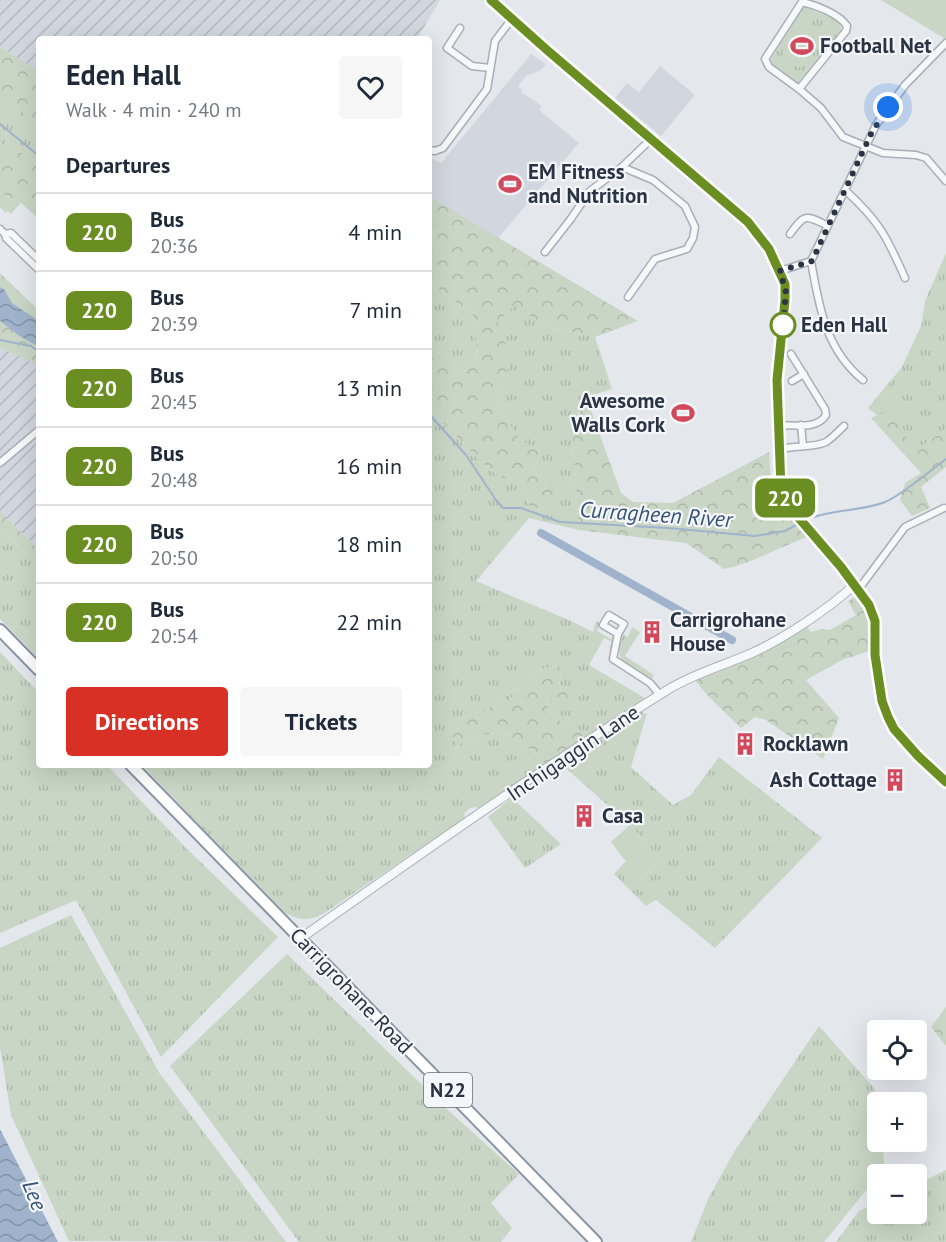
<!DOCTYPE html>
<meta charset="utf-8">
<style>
body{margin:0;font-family:"PT Sans",sans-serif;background:#f6f6f7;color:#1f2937;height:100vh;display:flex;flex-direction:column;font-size:22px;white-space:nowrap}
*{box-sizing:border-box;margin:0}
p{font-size:20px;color:#747a83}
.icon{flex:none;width:33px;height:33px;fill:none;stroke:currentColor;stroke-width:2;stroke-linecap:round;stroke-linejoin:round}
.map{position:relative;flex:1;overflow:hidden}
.details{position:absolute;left:36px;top:36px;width:396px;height:732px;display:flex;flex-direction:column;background:#fff;border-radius:6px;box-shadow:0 6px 24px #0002}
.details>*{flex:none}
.badge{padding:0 12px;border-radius:9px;font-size:21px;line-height:39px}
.fabs{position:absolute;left:867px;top:1020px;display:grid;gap:12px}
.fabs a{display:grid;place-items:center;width:60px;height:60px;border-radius:6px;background:#fff;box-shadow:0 6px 24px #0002;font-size:30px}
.you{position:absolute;width:30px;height:30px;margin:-15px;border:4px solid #fff;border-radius:50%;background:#1a73e8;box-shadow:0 0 0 9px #1a73e833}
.map>.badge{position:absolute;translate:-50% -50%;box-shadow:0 0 0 3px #fff}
h2{padding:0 30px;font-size:22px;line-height:54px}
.round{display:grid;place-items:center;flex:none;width:63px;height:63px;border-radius:6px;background:#f6f6f7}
.head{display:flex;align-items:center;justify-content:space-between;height:102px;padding:0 30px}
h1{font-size:28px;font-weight:700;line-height:45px}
.button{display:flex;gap:12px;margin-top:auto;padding:12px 30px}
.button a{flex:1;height:69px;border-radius:6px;background:#d93025;color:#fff;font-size:24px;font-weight:700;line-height:69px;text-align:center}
.button a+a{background:#f6f6f7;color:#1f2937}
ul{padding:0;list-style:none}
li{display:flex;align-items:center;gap:18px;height:78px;padding:0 30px;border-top:2px solid #e0e1e3}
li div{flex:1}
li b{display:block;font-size:22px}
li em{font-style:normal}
li .badge{min-width:66px;font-weight:700;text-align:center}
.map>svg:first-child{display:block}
.built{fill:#d2d6de}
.industrial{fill:url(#industrial-furrows)}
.grass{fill:url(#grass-tufts)}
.forest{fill:url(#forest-crowns)}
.green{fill:#c9d6c5}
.water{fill:url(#water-waves)}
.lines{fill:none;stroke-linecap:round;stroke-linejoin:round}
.stream{stroke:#9fb4cc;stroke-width:2}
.canal{stroke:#9fb4cc;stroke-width:8}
.minor-casing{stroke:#a9aeb7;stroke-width:9}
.tertiary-casing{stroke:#a9aeb7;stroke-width:10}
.secondary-casing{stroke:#a9aeb7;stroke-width:11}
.trunk-casing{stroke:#8b94a3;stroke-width:14}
.minor{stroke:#f7f8fa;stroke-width:6}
.tertiary{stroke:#f7f8fa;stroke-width:8}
.secondary{stroke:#fff;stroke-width:8}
.trunk{stroke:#fff;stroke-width:10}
.line-casing{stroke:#fff;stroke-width:14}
.line{stroke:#6b8e23;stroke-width:9}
.walk{stroke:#2b3445;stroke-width:6;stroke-dasharray:0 10.8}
.stop-dot{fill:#fff;stroke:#6b8e23;stroke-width:3}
.labels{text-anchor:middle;stroke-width:4.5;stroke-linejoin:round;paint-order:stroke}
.shield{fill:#f4f6f9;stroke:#676e7b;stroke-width:1.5}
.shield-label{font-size:20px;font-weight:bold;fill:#2b3445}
.poi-label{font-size:21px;font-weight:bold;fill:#2b3445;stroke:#f4f6f9;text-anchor:start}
.stop-label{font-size:21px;font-weight:bold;fill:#2b3445;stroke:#f4f6f9;text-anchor:start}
.street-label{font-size:21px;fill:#2b3445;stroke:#f4f6f9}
.water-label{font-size:22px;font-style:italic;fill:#34527a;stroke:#f4f6f9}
</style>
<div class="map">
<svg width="946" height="1242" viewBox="0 0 946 1242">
<defs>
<pattern id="industrial-furrows" width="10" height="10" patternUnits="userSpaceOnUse" patternTransform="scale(1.5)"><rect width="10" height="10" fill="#d2d6de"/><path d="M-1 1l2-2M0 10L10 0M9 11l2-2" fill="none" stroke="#b4b8c0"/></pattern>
<pattern id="grass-tufts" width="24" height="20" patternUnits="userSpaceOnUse" patternTransform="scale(1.5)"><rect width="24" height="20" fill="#c9d6c5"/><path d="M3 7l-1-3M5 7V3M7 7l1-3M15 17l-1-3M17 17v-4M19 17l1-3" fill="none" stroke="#adb8ab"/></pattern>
<pattern id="forest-crowns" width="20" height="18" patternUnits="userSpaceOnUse" patternTransform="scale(1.5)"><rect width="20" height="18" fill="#c9d6c5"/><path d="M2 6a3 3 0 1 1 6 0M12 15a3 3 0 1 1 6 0" fill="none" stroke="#adb8ab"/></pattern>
<pattern id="water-waves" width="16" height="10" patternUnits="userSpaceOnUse" patternTransform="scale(1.5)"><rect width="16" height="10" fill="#9fb4cc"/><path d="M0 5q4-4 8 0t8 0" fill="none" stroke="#8293a7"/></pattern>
</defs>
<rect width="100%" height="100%" fill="#e4e7ec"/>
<path class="built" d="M 531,54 L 546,64 L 541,70 L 526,76 L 518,86 L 522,90 L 521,92 L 542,106 L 539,110 L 579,143 L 498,238 L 429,196 L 429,157 L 441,163 Z
M 660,66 L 695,95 L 661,136 L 615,98 L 627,83 L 639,92 Z"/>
<path class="industrial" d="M 0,0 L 440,0 L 417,39 L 39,39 L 39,71 L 0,47 Z
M 0,348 L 39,365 L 39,550 L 0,511 Z"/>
<path class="grass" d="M 805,7 L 836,20 L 840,22 L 841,30 L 798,83 L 795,83 L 772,64 L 771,59 L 800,12 Z
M 0,97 L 39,124 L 39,166 L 0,137 Z
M 0,193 L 21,203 L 11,214 L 8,211 L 6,213 L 0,207 Z
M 946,253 L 946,429 L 922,446 L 904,437 L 899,404 L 878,416 L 868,408 L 902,367 L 921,326 L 925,301 Z
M 429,282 L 473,315 L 478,358 L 463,373 L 429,344 Z
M 515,304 L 545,326 L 595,337 L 612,389 L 586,397 L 572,429 L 579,530 L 529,518 L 476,581 L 569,620 L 593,632 L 596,621 L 600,624 L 597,631 L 611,639 L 614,634 L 615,642 L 610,650 L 609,648 L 612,642 L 604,638 L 589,665 L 645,698 L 591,735 L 564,724 L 549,712 L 547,701 L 557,697 L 561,677 L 558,665 L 535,671 L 509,700 L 447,724 L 457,747 C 469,735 488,734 504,732 L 532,751 L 547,765 L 481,810 L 476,807 L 470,808 L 464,813 L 465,818 L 323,914 C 309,921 298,921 284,912 L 207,833 L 205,825 L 152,765 L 429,765 L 429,411 L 434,413 L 482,463 L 502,478 L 521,478 L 530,508 L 550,486 L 534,470 L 540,452 L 519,439 L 496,403 L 509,365 L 491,328 Z
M 0,528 L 39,568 L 39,659 L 0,619 Z
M 632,627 L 640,632 L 625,656 L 654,675 L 652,679 L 621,660 L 619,651 L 623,634 L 628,637 Z
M 0,652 L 39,693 L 39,765 L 107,765 L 185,847 L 278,937 L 161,1057 L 76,900 L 0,933 Z
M 640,710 L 645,714 L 647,713 L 631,767 L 673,805 L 691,795 L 719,757 L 822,838 L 715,948 L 656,900 L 646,906 L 614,874 L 626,861 L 641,879 L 661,860 L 630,825 L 561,764 Z
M 512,798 L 561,844 L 525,868 L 488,817 Z
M 71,915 L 160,1074 L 286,1242 L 69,1241 L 11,1115 L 0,1047 L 0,948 Z
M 287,954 L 450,1112 L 519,1174 L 491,1203 L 512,1228 L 501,1242 L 299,1242 L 170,1066 Z
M 819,1026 L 873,1087 L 881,1102 L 878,1102 L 878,1142 L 883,1142 L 884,1170 L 878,1174 L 877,1177 L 824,1242 L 691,1242 L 709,1197 L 734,1152 Z
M 946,1170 L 946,1242 L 836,1242 L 859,1211 L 877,1202 L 878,1214 L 916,1214 L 917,1184 Z"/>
<path class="forest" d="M 0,47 L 39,71 L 39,124 L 0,97 Z
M 0,137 L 39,166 L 39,219 L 21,203 L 0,193 Z
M 429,196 L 638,321 L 595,337 L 545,326 L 515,305 L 492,328 L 504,333 L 509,365 L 496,403 L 519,439 L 540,452 L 534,470 L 550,486 L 557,489 L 558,502 L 548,507 L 530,508 L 521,478 L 502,478 L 482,463 L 434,413 L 429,411 L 429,344 L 463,373 L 478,358 L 473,315 L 429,282 Z
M 0,273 L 37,309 L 39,307 L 39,365 L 0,348 Z
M 586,397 L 621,493 L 633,502 L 673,503 L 769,452 L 772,493 L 807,537 C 779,547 753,563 724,569 L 686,543 L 579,530 L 572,430 Z
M 899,404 L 905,437 L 922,446 L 946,429 L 946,467 L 921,487 L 930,508 L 912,516 L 900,500 L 905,483 L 921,473 L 871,418 Z
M 0,511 L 39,550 L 39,568 L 0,528 Z
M 855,597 L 867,615 L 870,651 L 842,660 L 806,680 L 839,718 L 823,759 L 766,720 L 755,717 L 741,728 L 708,696 L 694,679 L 771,648 L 807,627 L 811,632 L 822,629 L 830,630 L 856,615 L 848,601 Z
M 559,665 L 561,677 L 559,684 L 576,697 L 572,709 L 566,712 L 557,697 L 547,701 L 549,712 L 564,724 L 591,735 L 547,765 L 532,751 L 504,732 C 488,734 469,735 457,747 L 447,724 L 509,700 L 535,671 Z
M 142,765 L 152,765 L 205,825 L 207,833 Z
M 946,1007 L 946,1046 L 931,1027 Z"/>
<path class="green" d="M 881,0 L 946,0 L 946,40 L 942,37 Z
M 805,24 L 823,38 L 800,68 L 782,55 Z
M 630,825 L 661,860 L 640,880 L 611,842 Z"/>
<path class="water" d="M 0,287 L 4,289 L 12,303 L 39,321 L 39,347 L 18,335 L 0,321 Z
M 0,1129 L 58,1242 L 0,1242 Z"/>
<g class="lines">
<path class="stream" d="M 0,124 L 39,156
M 0,340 L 31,346 L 39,352
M 429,414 L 466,455 L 496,500 L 503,508 L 521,508 L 560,522 L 668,528 L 755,536 L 785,531 L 798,524
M 804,521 C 829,509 859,512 885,502 C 901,496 931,470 946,459"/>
<path class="canal" d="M 541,533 L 732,640"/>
<g class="minor-casing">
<path id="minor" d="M 802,2 C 816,5 839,14 847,26 L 846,31 L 799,89 L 769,67 L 765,59 Z
M 460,28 L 447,48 L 472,66 L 490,68
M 799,89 L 821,108 L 843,137 L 883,153 L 916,155 L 926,158 L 946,181
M 429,150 L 435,151 L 443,148 L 487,89 L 495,41 L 511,20
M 622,167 L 651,139
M 846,191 C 879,221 887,237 905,278
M 0,229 L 5,234 L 6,238 L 39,270
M 5,234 L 11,233 L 39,260
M 790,234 C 805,213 806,215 828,226
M 545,252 L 570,220 L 590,191 L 622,167 L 653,180 L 685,206 L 695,227 L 693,238 L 687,249 L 655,259 L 628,297
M 811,261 C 819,306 825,349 863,380
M 780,271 L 811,261 L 876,125 L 905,85 L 946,43
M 792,381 L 804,374
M 779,425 C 794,425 817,430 826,415 L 825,409 L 791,354
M 801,425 L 803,446
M 779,450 C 793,444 811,449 826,442 C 832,438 839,431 844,426
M 0,463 L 39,430
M 858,590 L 905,527 L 944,508
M 618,634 L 603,625 L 609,615 L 624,624 L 618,634 L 613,659 L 650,683 L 660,695"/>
</g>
<g class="tertiary-casing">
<path id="tertiary" d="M 301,938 C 422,853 543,767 669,689 C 695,673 725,665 752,653 C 783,639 830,608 854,585"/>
</g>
<g class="secondary-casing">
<path id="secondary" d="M 491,0 L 547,50 L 748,222 C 763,239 779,261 785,284 C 789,303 781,340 779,361 C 777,382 779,403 779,424 C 779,445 777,467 781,488 C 786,512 825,547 841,567 C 850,579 860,591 868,603 C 879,620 874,638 875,656 C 880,722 899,739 946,782"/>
</g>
<g class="trunk-casing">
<path id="trunk" d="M 0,630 L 39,670
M 131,765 L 596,1242"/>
</g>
<use href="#minor" class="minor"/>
<use href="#tertiary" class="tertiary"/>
<use href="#secondary" class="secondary"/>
<use href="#trunk" class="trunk"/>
</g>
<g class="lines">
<g class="line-casing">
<path id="line" d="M 491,0 L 547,50 L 748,222 L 769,249 L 785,284 L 785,300 L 777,380 L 781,490 L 798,517 L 841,567 L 869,605 L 875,621 L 875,655 L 882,701 L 888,717 L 894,729 L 918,756 L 946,782"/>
</g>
<use href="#line" class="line"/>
<path class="walk" d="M 783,325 L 782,335 L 786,292 L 780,271 L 812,261 L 871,134 L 888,107"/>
</g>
<defs>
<g id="stadium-bare" transform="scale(1.8)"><path d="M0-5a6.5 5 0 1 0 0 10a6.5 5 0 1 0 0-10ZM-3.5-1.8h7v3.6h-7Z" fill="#d1495b" stroke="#f4f6f9" stroke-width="2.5" paint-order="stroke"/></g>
<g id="building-bare" transform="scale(1.8)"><path d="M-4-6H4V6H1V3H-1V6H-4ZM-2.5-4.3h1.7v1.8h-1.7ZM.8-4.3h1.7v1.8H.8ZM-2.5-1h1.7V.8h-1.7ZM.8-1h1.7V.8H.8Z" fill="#d1495b" stroke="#f4f6f9" stroke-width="2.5" paint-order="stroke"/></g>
</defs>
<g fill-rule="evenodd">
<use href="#stadium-bare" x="802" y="46"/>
<use href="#stadium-bare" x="510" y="184"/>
<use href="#stadium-bare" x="683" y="413"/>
<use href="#building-bare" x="652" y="632"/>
<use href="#building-bare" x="745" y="744"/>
<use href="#building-bare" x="895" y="780"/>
<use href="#building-bare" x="584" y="816"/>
</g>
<circle class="stop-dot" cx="783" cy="325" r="12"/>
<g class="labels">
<rect class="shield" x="424" y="1073" width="48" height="34" rx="4.5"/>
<g class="shield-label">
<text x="448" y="1097">N22</text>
</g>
<g class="poi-label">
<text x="820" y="53">Football Net</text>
<text x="528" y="179">EM Fitness<tspan x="528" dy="24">and Nutrition</tspan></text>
<text x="665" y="408" text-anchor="end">Awesome<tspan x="665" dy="24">Walls Cork</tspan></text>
<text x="670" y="627">Carrigrohane<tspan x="670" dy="24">House</tspan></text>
<text x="763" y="751">Rocklawn</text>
<text x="877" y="787" text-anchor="end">Ash Cottage</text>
<text x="602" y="823">Casa</text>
</g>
<g class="stop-label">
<text x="801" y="332">Eden Hall</text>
</g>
<g class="street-label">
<text transform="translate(573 753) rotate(-34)" y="7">Inchigaggin Lane</text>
<text transform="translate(351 991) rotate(46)" y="7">Carrigrohane Road</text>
</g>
<g class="water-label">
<text transform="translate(656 514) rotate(4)" y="8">Curragheen River</text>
<text transform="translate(35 1195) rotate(68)" y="8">Lee</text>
</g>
</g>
</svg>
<div class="fabs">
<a><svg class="icon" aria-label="locate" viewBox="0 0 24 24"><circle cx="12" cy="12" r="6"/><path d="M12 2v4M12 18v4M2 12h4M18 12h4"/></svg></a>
<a>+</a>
<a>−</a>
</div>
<div class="you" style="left:888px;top:107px"></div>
<b class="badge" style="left:785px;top:498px;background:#6b8e23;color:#fff">220</b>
<section class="details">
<div class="head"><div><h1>Eden Hall</h1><p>Walk · 4 min · 240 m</p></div><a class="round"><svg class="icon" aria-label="heart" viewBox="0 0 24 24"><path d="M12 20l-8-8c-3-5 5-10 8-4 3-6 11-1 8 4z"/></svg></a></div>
<h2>Departures</h2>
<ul>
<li><span class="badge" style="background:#6b8e23;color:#fff">220</span><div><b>Bus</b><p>20:36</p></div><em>4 min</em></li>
<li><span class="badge" style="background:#6b8e23;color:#fff">220</span><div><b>Bus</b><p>20:39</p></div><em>7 min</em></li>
<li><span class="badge" style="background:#6b8e23;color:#fff">220</span><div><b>Bus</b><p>20:45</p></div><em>13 min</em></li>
<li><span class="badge" style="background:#6b8e23;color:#fff">220</span><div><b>Bus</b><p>20:48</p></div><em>16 min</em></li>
<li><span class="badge" style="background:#6b8e23;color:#fff">220</span><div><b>Bus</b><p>20:50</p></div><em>18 min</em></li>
<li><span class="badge" style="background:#6b8e23;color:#fff">220</span><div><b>Bus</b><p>20:54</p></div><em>22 min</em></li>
</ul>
<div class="button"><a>Directions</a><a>Tickets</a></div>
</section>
</div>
